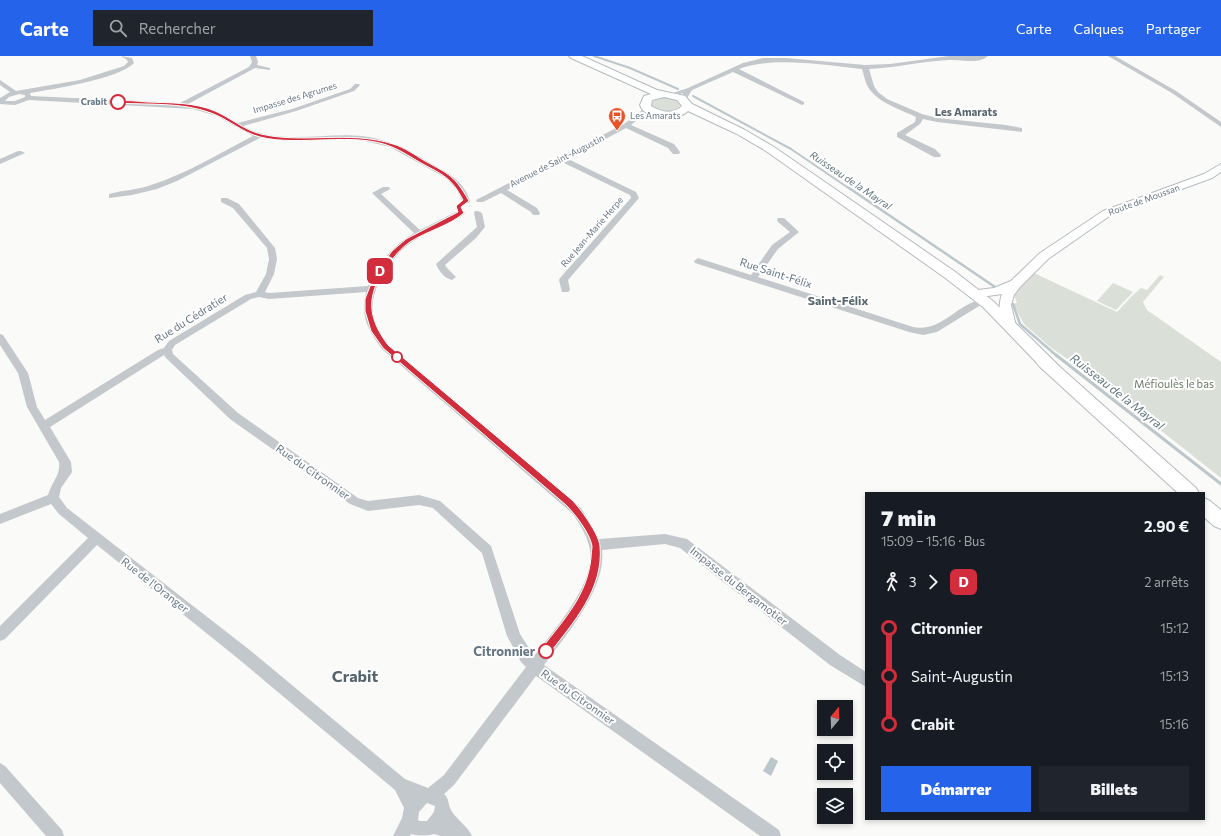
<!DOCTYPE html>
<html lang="fr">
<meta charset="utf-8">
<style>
body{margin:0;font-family:Commissioner,sans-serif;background:#20242c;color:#f1f3f6;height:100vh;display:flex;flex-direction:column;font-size:15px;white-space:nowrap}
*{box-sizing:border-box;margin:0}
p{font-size:13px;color:#9ea1a6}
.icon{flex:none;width:22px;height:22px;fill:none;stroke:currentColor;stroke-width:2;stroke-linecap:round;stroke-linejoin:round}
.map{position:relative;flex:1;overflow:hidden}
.details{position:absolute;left:865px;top:436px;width:340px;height:328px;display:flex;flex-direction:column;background:#171b24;border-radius:0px;box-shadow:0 2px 6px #0003}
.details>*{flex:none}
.badge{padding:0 8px;border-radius:6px;font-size:14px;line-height:26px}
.needle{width:26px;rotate:19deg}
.buttons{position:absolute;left:817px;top:644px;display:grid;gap:8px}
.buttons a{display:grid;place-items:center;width:36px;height:36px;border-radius:0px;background:#171b24;box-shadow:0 2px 6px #0003;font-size:20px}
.map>.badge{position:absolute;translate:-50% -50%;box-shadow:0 0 0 2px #fff}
.legs{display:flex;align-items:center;gap:6px;height:44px;padding:0 16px;font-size:13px}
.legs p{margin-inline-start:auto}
.head{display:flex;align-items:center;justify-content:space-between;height:68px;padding:0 16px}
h1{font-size:22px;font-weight:800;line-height:30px}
.action{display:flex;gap:8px;margin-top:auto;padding:8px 16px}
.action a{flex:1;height:46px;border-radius:0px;background:#2563eb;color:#fff;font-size:16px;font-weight:800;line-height:46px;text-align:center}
.action a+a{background:#20242c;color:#f1f3f6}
ul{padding:0 16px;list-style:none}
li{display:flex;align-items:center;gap:14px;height:48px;font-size:15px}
li i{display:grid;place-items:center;width:6px;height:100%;margin:0 5px;background:currentColor}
li i::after{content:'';width:10px;height:10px;margin:-5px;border:3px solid;border-radius:50%;background:#171b24}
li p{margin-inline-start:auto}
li:first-child i{background:linear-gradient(#0000 50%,currentColor 0)}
li:last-child i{background:linear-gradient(currentColor 50%,#0000 0)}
header{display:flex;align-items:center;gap:24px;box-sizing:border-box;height:56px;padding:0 20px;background:#2563eb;color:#fff}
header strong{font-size:19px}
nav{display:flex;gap:22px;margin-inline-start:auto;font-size:14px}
.search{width:280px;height:36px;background:#20242c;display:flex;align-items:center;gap:10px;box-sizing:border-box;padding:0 14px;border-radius:0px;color:#9ea1a6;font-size:15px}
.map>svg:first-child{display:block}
.green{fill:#dadfd7}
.water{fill:#bbc7cb}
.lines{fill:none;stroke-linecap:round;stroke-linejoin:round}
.stream-far2{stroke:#bbc7cb;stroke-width:2}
.stream-far1{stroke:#bbc7cb;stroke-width:2.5}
.stream{stroke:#bbc7cb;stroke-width:3}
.secondary-casing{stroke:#b5bcc1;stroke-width:2}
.primary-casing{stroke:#b4babe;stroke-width:2}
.street{fill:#c3c8cc;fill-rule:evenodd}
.secondary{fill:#fff;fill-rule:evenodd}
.primary{fill:#fff;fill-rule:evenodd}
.line-1{fill:#d12d3d;stroke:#fff}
.stop-1-dot{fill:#fff;stroke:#d12d3d;stroke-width:2}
.labels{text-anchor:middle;stroke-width:4;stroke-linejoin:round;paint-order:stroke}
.far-street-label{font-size:9px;fill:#647684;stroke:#fff}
.far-stop-label{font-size:9px;font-weight:bold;fill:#647684;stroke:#fff;text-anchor:end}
.far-poi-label{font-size:9px;fill:#647684;stroke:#fff;text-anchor:start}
.far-water-label{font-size:10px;font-style:italic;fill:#5f767d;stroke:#fff}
.far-quarter-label{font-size:11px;font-weight:bold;fill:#56646e;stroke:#fff}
.street-label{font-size:11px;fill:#647684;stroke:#fff}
.park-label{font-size:11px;fill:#687a63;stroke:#fff}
.neighbourhood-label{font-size:12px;font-weight:bold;fill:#56646e;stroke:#fff}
.water-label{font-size:12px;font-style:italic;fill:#5f767d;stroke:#fff}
.near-stop-label{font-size:13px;font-weight:bold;fill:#647684;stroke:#fff;text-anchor:end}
.near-quarter-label{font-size:16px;font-weight:bold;fill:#56646e;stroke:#fff}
</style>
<header>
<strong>Carte</strong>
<div class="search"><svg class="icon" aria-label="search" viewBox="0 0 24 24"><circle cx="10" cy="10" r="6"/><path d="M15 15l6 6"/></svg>Rechercher</div>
<nav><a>Carte</a><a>Calques</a><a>Partager</a></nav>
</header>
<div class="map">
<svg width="1221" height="780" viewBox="0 0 1221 780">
<rect width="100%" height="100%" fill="#fafaf8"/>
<path class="green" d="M 663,42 C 670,42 678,43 680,50 C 673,60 660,55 651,51 L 650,49 L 653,45 Z
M 1034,217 L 1117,256 L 1133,239 L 1141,232 L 1147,234 L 1160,219 L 1164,221 L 1143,246 L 1147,254 L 1221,306 L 1221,422 L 1126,347 L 1105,329 L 1050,291 L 1024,268 L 1013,248 L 1017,247 L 1014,239 Z
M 1113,227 L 1133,236 L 1116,254 L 1097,245 Z"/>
<path class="water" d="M 771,701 L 778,705 L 771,720 L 763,715 Z"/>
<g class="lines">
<path class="stream-far2" d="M 594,0 L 630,12 L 678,33
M 693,40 L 791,93 L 850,133"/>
<path class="stream-far1" d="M 849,132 L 995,231
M 1013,248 L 1020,268 L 1057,300"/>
<path class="stream" d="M 1056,299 L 1221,428"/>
<g class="secondary-casing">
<path id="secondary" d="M 1221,108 L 1221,116 L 1212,122 L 1111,159 L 1048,203 L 1020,231 L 1014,239 L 1011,249 L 1016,270 L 1015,273 L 1010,274 L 1005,273 C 999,263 998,249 1002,238 L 974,242 L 970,241 L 968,238 L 970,235 L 994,232 L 1011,225 L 1040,197 L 1103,155 L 1204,118 Z"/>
</g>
<g class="primary-casing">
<path id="primary" d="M 569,0 L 582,0 L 657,34 L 685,40 L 692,48 L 745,74 L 774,91 L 954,215 L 993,245 L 1060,311 L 1196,432 L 1199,437 L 1178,437 L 1039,310 L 1036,306 L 983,251 L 944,221 L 766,95 L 737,78 L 688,55 C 678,65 645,65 640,49 L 644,40 L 651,38 L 571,2 ZM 664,41 L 677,44 L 682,50 C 673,59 661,56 651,50 L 652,44 Z
M 1204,442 L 1210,445 L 1221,454 L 1221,473 L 1214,470 L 1204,461 Z"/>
</g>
<path class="street" d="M 121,0 L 132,2 L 134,7 C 119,23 53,33 30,37 L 31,40 L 180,47 L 249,11 L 252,6 L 250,0 L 256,0 L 258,6 L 257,9 L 270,12 L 270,14 L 255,12 L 188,48 L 215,55 L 238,67 L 292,53 L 350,33 L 355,28 L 359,28 L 360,29 L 354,35 L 296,55 L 243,70 C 278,90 324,76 362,80 C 391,84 408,94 432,108 C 449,117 464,126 470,145 L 469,147 L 463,147 L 457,134 L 446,122 L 390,91 L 361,84 L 295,84 L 260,82 L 177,125 L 157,133 L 132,139 L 109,142 L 109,138 C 123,134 137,134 151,129 C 186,118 220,97 253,80 L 217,60 L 193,53 L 29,44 L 15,49 L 0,48 L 0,42 L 10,36 L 0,29 L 0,24 L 16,35 L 80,24 L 124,10 L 128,6 L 127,4 ZM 19,38 L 25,39 L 25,41 L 15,45 L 5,45 L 9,41 Z
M 949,0 L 988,0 C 978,9 962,3 949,4 C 922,5 896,12 869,13 L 874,30 L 878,36 L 887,43 L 922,58 L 937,62 L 1006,69 L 1022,72 L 1022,76 L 937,66 L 923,63 L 920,68 L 905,79 L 935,93 L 941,99 L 940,101 L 934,101 L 897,81 L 897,77 L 915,66 L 916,61 C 900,53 878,47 868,31 C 865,26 864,19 862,13 C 826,9 772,0 739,13 L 804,46 L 804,48 L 802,49 L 733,16 L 692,34 L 686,44 L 681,43 L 683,37 L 670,41 L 667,39 L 688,32 L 743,7 L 763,2 L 786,2 L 865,9 L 890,8 Z
M 1108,0 L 1115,0 L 1176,35 L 1221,66 L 1221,71 L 1172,37 Z
M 644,51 L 649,52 L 644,58 L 631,69 L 674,88 L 680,96 L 679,98 L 673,98 L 668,92 L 626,72 L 568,103 L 636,136 L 639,142 L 568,224 L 570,234 L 568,236 L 562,236 L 559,224 L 560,222 L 631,142 L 630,139 L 562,106 L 507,134 L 537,152 L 540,157 L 539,159 L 533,159 L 531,156 L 501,137 L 483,146 L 477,146 L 476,144 L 624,68 L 640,56 Z
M 18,95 L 21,95 L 25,97 L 0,108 L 0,103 Z
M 383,131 L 389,131 L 390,133 L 381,138 L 420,174 L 458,155 L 461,155 L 465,157 C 456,166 436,170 424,178 C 416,184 407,188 400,196 C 380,216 363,249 379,276 C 382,281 386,284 388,289 L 581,452 L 599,483 L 665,478 L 687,483 L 840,599 L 866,616 L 866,631 L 830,609 L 680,492 L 665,488 L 602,494 C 607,532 565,580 544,609 L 779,774 L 781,780 L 760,780 L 536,620 L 454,729 L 444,738 C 449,742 448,747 450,752 C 455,763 467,769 472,780 L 441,780 L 434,778 C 427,780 418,780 411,778 L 410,780 L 393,780 L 402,762 L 404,752 L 395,734 L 241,605 L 97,489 L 5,583 L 0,585 L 0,570 L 88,482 L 59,458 L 51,448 L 0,468 L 0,458 L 48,439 C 51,427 61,419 59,406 L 27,351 L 18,317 L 0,289 L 0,278 L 3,279 L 28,317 L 37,351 L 45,364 L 158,294 L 164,292 L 169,285 L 245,239 L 256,236 L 266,218 L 269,203 L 267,192 L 233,152 L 221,146 L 221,142 L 227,142 L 239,148 L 275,192 L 277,203 L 274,218 L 265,236 L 269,237 L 368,230 C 376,208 394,189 414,177 L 372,137 ZM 366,236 C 360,261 368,273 382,293 L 573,458 C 580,469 588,481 590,494 C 595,529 554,574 534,600 L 520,578 L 491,490 L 440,445 L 419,439 L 368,445 L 358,442 L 238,357 L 173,298 L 172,294 L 175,289 L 251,243 L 259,241 L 269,243 ZM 164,299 L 166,302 L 230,363 L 350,448 L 368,455 L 419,449 L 433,452 L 482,497 L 507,580 L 521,606 L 526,611 L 444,719 L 428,732 L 405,723 L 251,595 L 67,452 L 59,441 L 61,432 L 72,416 L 71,406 L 50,371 ZM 427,747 L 435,750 L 434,756 L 427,765 L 420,765 L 418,764 L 419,756 Z
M 475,155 L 478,155 L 482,157 L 485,171 L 476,182 L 445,209 L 447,212 L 456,221 L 452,224 C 444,222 439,215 436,208 L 477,171 L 474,157 Z
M 778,162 L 784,162 L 799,176 L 778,193 L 758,221 L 913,271 C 941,276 954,251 979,244 L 984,247 L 937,276 L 923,279 L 909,276 L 695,207 L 694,205 L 698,202 L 751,219 L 772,189 L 790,176 L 778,166 L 777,164 Z
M 0,707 L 5,710 L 62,774 L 64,780 L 46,780 L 0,727 Z"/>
<use href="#secondary" class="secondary"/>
<use href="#primary" class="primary"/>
</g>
<path class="line-1" d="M 116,45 C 126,44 137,45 147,46 C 170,47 194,46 215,55 C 231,62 244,74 261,78 C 303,88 350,74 393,88 C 404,91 415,99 425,105 C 449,118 455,120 469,145 L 461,151 L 464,157 C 449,170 427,175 410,186 C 401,192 394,201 387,210 C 366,239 367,261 388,289 L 572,444 C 580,452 599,478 600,490 C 604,533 573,567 549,598 L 546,600 L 542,598 L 541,595 L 542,592 C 564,563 587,540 591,502 C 591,498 592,493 592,490 C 590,477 574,457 566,449 L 383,292 L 371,275 L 365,255 L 365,243 L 374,220 L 392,195 L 406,183 L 458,156 L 456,150 L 463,144 C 451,121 443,119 421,107 C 412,102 402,95 392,91 C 355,75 299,91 260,81 C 241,76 228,63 211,57 C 182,46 148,49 118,47 Z"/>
<defs>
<g id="bus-pin" transform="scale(0.9)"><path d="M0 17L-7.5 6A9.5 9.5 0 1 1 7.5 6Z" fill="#e95329" stroke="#fff"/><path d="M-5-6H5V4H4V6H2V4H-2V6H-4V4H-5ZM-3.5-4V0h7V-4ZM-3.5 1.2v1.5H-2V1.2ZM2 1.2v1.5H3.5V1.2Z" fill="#fff"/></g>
</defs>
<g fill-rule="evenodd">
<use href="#bus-pin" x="617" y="60"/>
</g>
<g class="stop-1-dot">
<circle cx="118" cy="46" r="7"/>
<circle cx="397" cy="301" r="5"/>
<circle cx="546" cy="595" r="7"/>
</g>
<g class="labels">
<g class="far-street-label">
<text transform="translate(295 42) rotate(-17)" y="3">Impasse des Agrumes</text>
<text transform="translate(557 105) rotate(-27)" y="3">Avenue de Saint-Augustin</text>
<text transform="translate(1144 144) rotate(-20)" y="3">Route de Moussan</text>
<text transform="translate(592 176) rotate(-49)" y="3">Rue Jean-Marie Herpe</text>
</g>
<g class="far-stop-label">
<text x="107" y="49">Crabit</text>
</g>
<g class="far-poi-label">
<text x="630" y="63">Les Amarats</text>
</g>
<g class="far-water-label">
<text transform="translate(851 124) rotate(34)" y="4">Ruisseau de la Mayral</text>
</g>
<g class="far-quarter-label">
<text x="966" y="60">Les Amarats</text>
</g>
<g class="street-label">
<text transform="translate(776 217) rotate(18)" y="4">Rue Saint-Félix</text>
<text transform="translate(191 262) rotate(-32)" y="4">Rue du Cédratier</text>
<text transform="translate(313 416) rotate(35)" y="4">Rue du Citronnier</text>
<text transform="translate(155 529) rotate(38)" y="4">Rue de l'Oranger</text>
<text transform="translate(739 530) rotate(38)" y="4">Impasse du Bergamotier</text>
<text transform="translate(578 641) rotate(35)" y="4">Rue du Citronnier</text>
</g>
<g class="park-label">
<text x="1174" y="332">Méfioulès le bas</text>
</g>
<g class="neighbourhood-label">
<text x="838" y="249">Saint-Félix</text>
</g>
<g class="water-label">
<text transform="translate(1117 336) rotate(38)" y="4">Ruisseau de la Mayral</text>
</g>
<g class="near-stop-label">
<text x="535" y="600">Citronnier</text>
</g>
<g class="near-quarter-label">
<text x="355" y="626">Crabit</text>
</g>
</g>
</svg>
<div class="buttons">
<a><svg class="needle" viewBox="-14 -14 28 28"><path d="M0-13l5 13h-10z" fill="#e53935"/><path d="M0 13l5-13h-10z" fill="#9ea1a6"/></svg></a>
<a><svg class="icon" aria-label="locate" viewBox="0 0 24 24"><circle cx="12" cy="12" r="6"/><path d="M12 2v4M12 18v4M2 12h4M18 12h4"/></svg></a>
<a><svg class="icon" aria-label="layers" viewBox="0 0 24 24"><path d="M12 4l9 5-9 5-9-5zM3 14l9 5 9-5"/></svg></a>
</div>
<b class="badge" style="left:380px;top:215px;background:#d12d3d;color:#fff">D</b>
<section class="details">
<div class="head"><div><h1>7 min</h1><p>15:09 – 15:16 · Bus</p></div><b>2.90 €</b></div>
<div class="legs"><svg class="icon" aria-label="walk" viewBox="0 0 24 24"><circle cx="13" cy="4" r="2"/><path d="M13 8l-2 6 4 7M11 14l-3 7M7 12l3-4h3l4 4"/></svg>3<svg class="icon" aria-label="forward" viewBox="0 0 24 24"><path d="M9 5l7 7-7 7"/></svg><b class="badge" style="background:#d12d3d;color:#fff">D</b><p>2 arrêts</p></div>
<ul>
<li><i style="color:#d12d3d"></i><b>Citronnier</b><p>15:12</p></li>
<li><i style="color:#d12d3d"></i><span>Saint-Augustin</span><p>15:13</p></li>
<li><i style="color:#d12d3d"></i><b>Crabit</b><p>15:16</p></li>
</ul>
<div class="action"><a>Démarrer</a><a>Billets</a></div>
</section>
</div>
